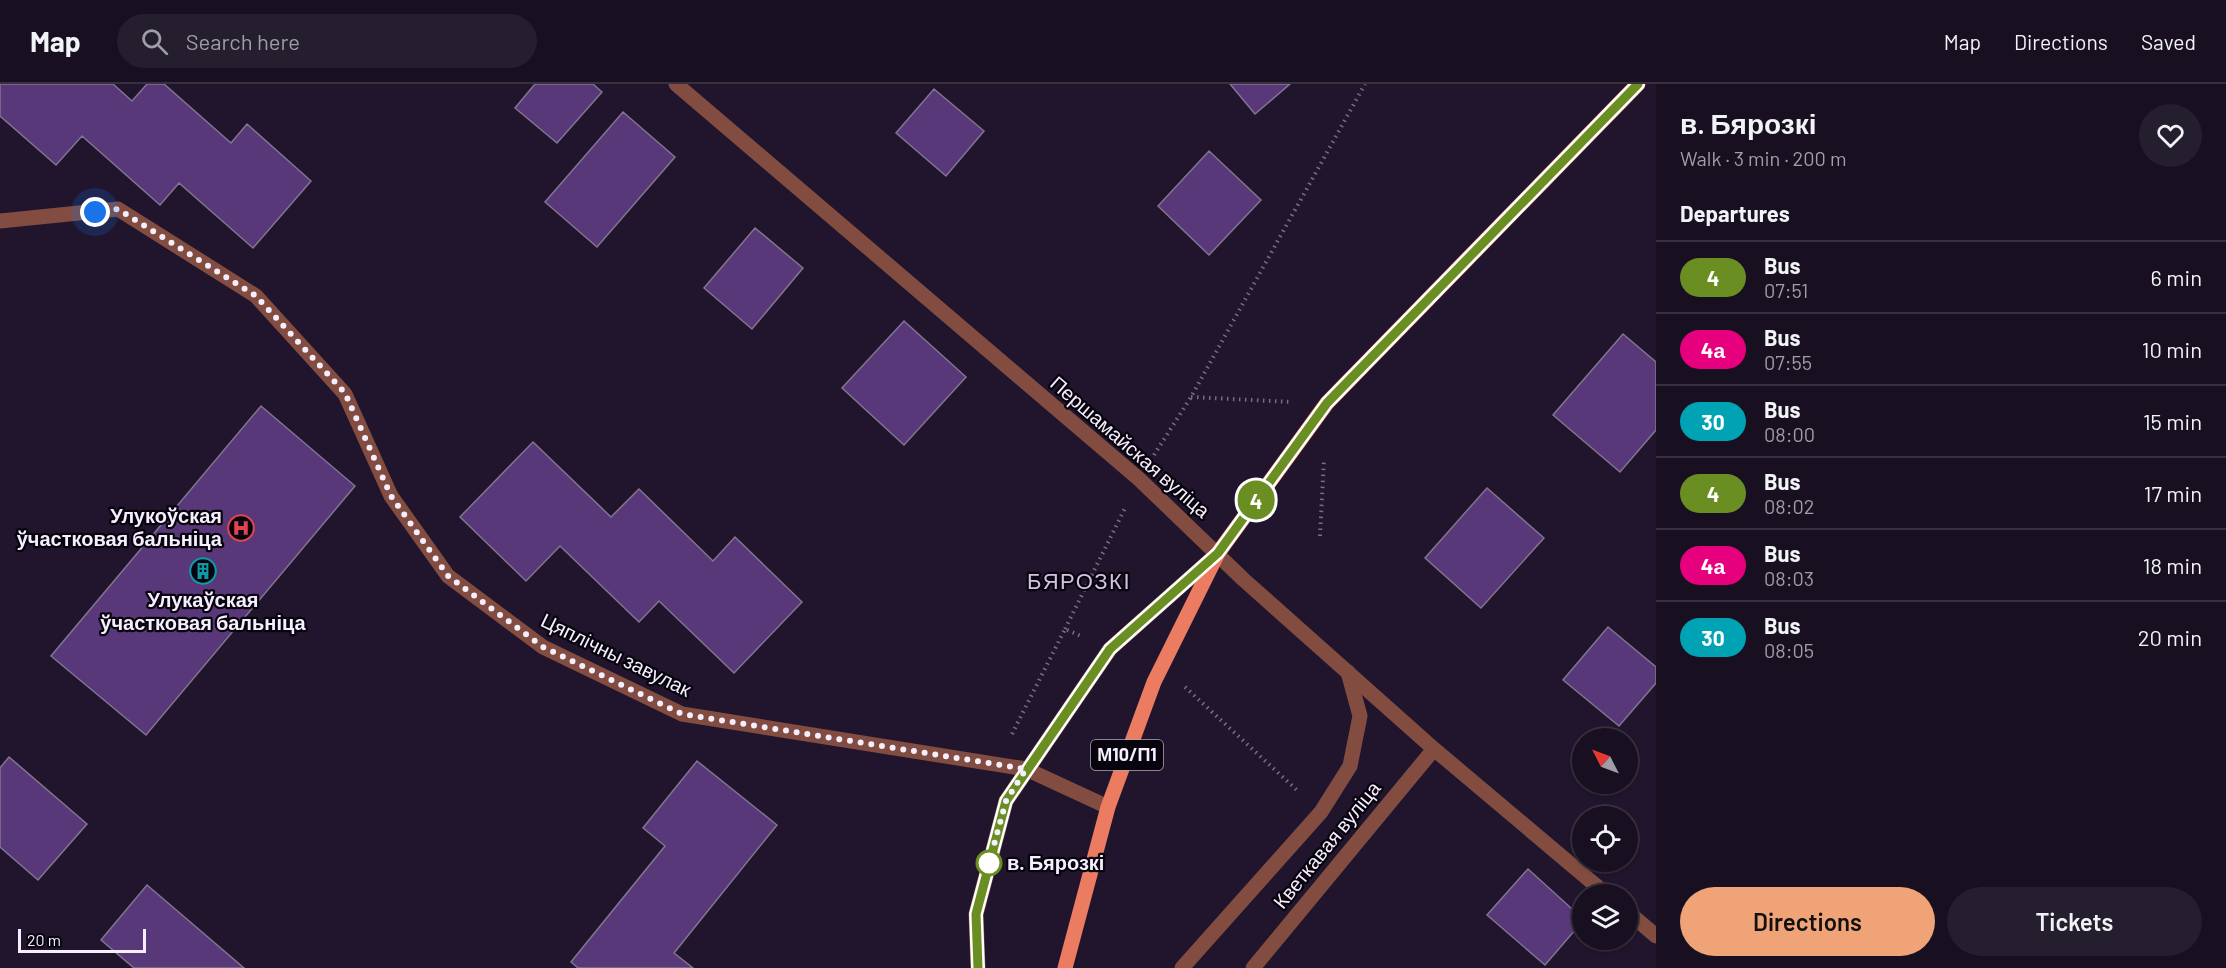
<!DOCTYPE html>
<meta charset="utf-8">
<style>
body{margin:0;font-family:Barlow,sans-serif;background:#251e2e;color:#f1f3f6;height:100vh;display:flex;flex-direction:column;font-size:22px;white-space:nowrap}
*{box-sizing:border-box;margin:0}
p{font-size:20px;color:#9f9da5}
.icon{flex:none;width:33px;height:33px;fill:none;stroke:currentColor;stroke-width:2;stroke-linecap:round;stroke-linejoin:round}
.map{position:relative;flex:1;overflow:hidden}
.drawer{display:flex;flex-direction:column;background:#181021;width:570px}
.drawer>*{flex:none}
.badge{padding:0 12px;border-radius:20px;font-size:21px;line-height:39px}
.needle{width:39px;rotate:312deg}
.buttons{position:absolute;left:1572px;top:644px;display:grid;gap:12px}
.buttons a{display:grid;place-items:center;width:66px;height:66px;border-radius:50%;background:#181021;box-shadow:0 2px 4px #0004,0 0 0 2px #36303f;font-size:30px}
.scale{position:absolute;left:18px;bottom:15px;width:128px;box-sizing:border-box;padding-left:6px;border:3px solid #f5eefe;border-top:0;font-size:16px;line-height:21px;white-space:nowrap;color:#f5eefe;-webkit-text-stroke:4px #08040d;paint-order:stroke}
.you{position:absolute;width:30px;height:30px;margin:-15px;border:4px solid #fff;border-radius:50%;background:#1a73e8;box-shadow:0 0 0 9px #1a73e833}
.map>.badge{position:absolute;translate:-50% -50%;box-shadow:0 0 0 3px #fff}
h2{padding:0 24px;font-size:22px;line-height:54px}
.round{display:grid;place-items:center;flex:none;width:63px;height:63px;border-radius:32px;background:#251e2e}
.overview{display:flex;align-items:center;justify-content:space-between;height:102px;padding:0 24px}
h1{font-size:28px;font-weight:600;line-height:45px}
.primary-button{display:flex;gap:12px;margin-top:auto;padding:12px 24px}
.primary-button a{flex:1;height:69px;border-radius:36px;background:#efa377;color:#111;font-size:24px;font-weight:600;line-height:69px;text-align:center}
.primary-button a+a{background:#251e2e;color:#f1f3f6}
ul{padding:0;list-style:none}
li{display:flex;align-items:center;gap:18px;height:72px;padding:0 24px;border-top:2px solid #36303f}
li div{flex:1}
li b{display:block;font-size:22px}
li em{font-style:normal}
li .badge{min-width:66px;font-weight:700;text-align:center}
header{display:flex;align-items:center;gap:36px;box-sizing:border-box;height:84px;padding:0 30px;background:#181021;border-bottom:2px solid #36303f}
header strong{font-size:28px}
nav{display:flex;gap:33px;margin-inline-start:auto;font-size:21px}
.search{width:420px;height:54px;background:#251e2e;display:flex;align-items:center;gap:15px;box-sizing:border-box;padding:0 21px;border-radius:33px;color:#9f9da5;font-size:22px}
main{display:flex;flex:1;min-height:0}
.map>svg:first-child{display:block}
.building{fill:#593879;stroke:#817591;stroke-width:1.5}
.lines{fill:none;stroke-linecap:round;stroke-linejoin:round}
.path{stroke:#786e82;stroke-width:4;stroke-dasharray:1.5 4.5;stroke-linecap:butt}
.lane{stroke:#824d40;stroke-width:15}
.street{stroke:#824d40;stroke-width:15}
.primary{stroke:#ec7c61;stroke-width:15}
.line-casing{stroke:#fff;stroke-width:14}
.line{stroke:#6b8e23;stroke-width:9}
.walk{stroke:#f5eefe;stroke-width:6;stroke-dasharray:0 10.8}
.stop-dot{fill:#fff;stroke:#6b8e23;stroke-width:3}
.labels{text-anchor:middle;stroke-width:4.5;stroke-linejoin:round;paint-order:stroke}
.shield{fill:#08040d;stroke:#aea8b6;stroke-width:1.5}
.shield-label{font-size:18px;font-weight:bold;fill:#f5eefe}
.street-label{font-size:20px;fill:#f5eefe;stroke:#08040d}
.poi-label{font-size:20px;font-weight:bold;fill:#f5eefe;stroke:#08040d;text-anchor:end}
.stop-label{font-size:20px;font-weight:bold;fill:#f5eefe;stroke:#08040d;text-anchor:start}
.quarter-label{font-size:22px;letter-spacing:1.5px;fill:#d0c2e2;stroke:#08040d}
</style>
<header>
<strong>Map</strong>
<div class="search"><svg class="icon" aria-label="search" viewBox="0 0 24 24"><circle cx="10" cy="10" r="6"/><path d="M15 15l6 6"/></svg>Search here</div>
<nav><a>Map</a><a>Directions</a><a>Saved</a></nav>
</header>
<main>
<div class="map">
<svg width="1656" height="884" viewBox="0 0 1656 884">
<rect width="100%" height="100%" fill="#20152c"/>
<path class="building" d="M 0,0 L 113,0 L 132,17 L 147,0 L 164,0 L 231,59 L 247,40 L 311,97 L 253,164 L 179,99 L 160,121 L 82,52 L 56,81 L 0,32 Z
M 535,0 L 593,0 L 602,8 L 557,59 L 515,24 Z
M 1230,0 L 1290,0 L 1255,30 Z
M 934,5 L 984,47 L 946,92 L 896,49 Z
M 623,28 L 675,73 L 597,163 L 545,118 Z
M 1209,67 L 1261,116 L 1209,171 L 1158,122 Z
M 755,144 L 803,184 L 752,245 L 704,204 Z
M 904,237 L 966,293 L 904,361 L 842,304 Z
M 1623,250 L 1656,278 L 1656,346 L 1620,388 L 1553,331 Z
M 261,322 L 355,402 L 146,651 L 51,572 Z
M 533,358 L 611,433 L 639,405 L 713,477 L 735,453 L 802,518 L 734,589 L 659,517 L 639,538 L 560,462 L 526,497 L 460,433 Z
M 1487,404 L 1544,454 L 1481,524 L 1425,474 Z
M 1608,543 L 1656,583 L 1656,599 L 1619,642 L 1563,596 Z
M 9,673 L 87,740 L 38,796 L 0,763 L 0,684 Z
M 697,677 L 777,741 L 674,869 L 693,884 L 578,884 L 571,878 L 665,762 L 643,744 Z
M 1528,785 L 1582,834 L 1582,838 L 1545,881 L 1487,831 Z
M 147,801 L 244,884 L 134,884 L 101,856 Z"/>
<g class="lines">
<path class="path" d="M 1191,313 L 1292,318
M 1154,371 L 1191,313 L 1365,0
M 1320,452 L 1324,375
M 1065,545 L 1126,422
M 1185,603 L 1299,708
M 1012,650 L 1065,545 L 1083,553"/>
<path class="lane" d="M 978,884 L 976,830 L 1006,717 L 1110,565 L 1218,469
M 1182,884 L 1321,728 L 1350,682 L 1360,632 L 1348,588"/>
<path class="street" d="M 676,0 L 1139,395 L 1244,496 L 1434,665 L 1606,810
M 0,137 L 118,125 L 256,212 L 345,310 L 391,412 L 448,492 L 543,563 L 682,630 L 1026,685 L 1108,723
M 1628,828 L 1656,852
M 1253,884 L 1434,665"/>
<path class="primary" d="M 1065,884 L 1108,723 L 1154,598 L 1218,469 L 1327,319 L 1638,0"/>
</g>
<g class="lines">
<g class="line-casing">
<path id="line" d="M 978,884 L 976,830 L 1006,717 L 1110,565 L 1218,469 L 1327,319 L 1638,0"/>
</g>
<use href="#line" class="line"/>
<path class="walk" d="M 95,128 L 118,125 L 256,212 L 345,309 L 391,412 L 448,492 L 543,563 L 682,630 L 1026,685 L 1006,717 L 989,779"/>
</g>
<defs>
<g id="hospital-ring" transform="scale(1.35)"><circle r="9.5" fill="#08040d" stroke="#e0444e" stroke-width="1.5"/><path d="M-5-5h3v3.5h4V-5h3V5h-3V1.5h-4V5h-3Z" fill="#e0444e"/></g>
<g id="building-ring" transform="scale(1.35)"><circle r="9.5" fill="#08040d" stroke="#0f9aa8" stroke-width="1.5"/><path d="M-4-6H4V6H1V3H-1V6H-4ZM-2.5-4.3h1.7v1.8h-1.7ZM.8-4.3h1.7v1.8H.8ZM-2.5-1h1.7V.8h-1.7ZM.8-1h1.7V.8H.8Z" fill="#0f9aa8"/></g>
</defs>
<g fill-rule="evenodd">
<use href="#hospital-ring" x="241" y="444"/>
<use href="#building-ring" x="203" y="487"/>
</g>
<circle class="stop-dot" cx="989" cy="779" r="12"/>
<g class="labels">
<rect class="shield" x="1091" y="656" width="72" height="30" rx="4.5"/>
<g class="shield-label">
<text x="1127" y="677">М10/П1</text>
</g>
<g class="street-label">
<text transform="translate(1130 363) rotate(41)" y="7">Першамайская вуліца</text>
<text transform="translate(616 571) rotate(26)" y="7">Цяплічны завулак</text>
<text transform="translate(1327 761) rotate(-51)" y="7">Кветкавая вуліца</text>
</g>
<g class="poi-label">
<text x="222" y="439">Улукоўская<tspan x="222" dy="23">ўчастковая бальніца</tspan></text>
<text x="203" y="523" text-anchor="middle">Улукаўская<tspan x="203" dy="23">ўчастковая бальніца</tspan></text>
</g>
<g class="stop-label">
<text x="1007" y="786">в. Бярозкі</text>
</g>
<g class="quarter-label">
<text x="1079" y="505">БЯРОЗКІ</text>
</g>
</g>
</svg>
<div class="buttons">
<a><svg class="needle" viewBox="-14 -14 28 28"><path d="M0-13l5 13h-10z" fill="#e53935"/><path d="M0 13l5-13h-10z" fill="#9f9da5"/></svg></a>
<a><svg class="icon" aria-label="locate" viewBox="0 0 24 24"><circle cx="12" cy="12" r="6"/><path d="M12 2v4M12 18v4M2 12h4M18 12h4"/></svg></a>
<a><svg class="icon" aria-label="layers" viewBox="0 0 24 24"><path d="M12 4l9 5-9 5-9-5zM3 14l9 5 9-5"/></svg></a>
</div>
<div class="scale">20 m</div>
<div class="you" style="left:95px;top:128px"></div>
<b class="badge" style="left:1256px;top:416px;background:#6b8e23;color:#fff">4</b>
</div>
<section class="drawer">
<div class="overview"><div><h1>в. Бярозкі</h1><p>Walk · 3 min · 200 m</p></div><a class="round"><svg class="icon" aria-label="heart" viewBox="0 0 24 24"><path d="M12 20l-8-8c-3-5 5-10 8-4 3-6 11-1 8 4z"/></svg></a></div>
<h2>Departures</h2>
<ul>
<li><span class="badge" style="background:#6b8e23;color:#fff">4</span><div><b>Bus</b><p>07:51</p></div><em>6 min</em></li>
<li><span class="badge" style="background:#e6007e;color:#fff">4а</span><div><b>Bus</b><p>07:55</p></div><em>10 min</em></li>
<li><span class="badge" style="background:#00a3b4;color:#fff">30</span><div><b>Bus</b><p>08:00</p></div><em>15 min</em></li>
<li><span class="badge" style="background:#6b8e23;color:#fff">4</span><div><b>Bus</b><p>08:02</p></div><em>17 min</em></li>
<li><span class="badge" style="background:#e6007e;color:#fff">4а</span><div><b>Bus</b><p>08:03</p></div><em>18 min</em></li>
<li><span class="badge" style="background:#00a3b4;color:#fff">30</span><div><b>Bus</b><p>08:05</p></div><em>20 min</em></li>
</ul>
<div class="primary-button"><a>Directions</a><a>Tickets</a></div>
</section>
</main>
